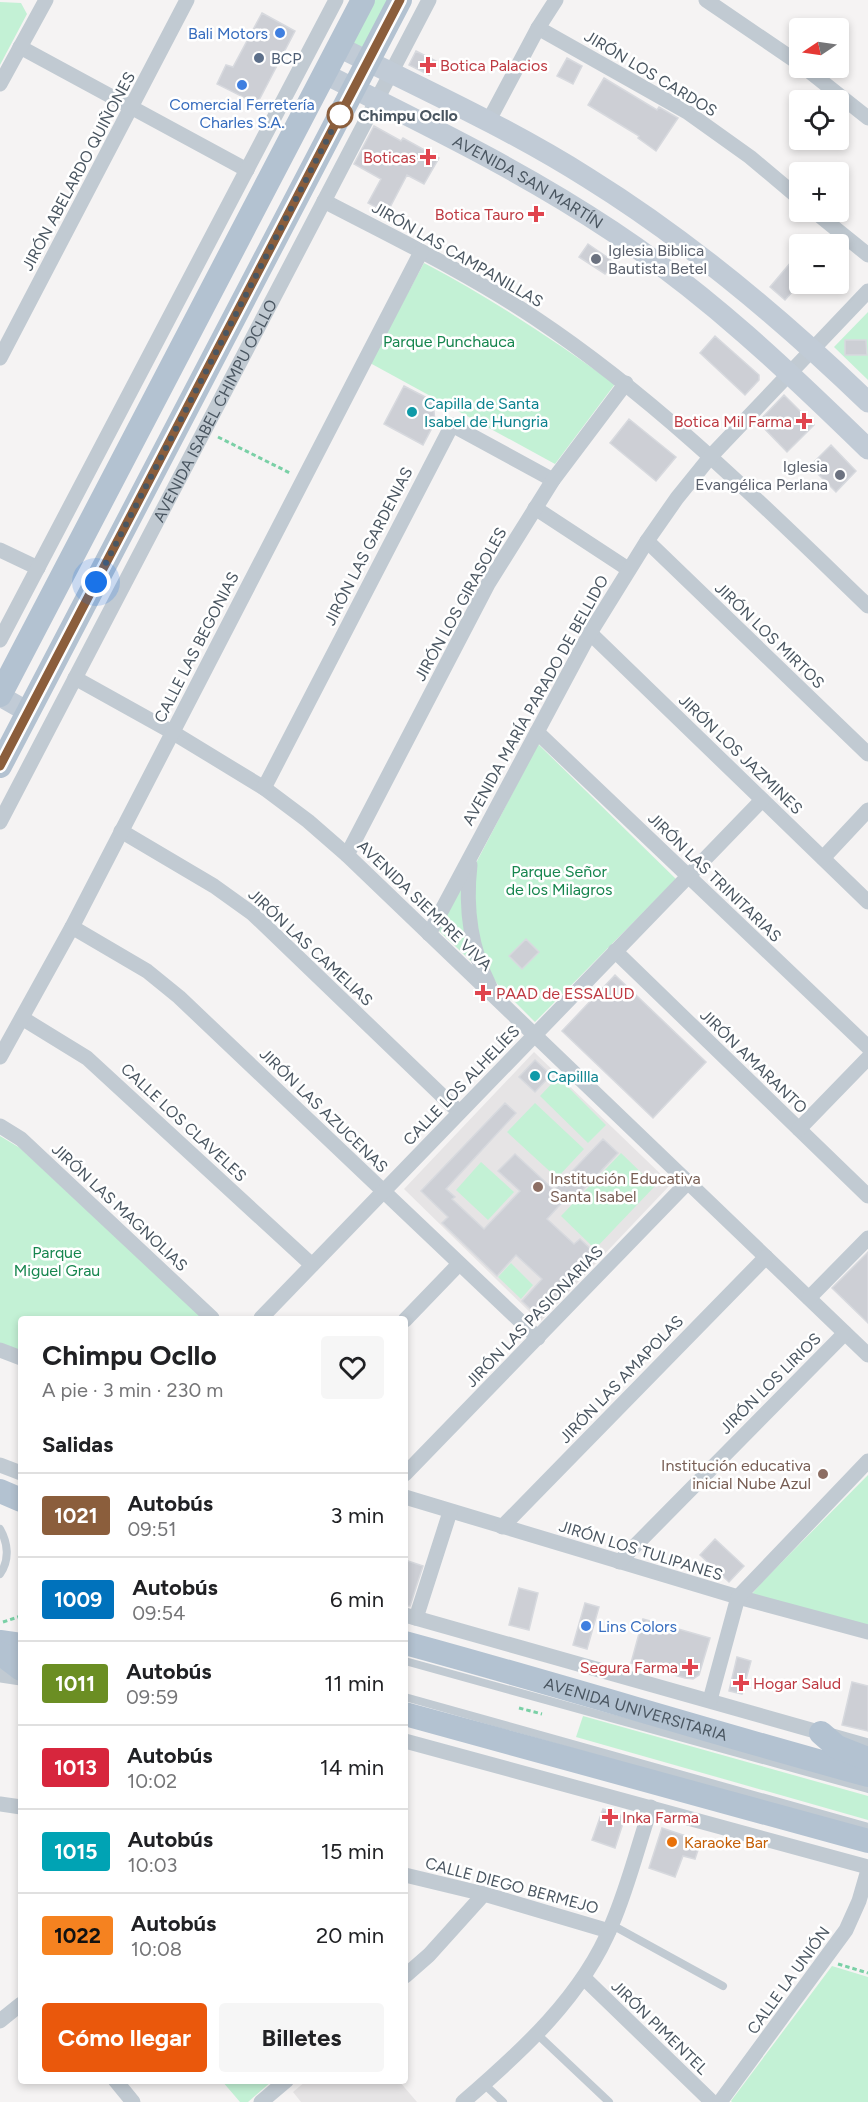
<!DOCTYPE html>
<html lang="es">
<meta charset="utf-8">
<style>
body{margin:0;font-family:Figtree,sans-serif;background:#f6f6f6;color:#202124;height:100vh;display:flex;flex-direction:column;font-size:22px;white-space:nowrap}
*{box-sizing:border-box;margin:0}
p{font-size:20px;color:#757577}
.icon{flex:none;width:33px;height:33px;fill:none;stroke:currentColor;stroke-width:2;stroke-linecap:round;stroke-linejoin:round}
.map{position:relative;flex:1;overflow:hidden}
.drawer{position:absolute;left:18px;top:1316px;width:390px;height:768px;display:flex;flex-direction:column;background:#fff;border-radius:6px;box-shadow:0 3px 9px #0003}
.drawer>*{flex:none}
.badge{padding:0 12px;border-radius:4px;font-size:21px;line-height:39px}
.needle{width:39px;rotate:257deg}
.fabs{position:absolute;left:789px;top:18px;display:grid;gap:12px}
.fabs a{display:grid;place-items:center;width:60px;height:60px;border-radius:6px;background:#fff;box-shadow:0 3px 9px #0003;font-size:30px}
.you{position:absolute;width:30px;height:30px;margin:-15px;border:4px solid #fff;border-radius:50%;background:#1a73e8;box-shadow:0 0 0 9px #1a73e833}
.map>.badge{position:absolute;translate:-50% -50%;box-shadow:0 0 0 3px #fff}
h2{padding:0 24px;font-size:22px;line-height:54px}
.round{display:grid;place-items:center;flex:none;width:63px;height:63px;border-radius:6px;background:#f6f6f6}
.head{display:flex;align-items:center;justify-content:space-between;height:102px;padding:0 24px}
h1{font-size:28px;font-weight:700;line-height:45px}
.action{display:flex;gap:12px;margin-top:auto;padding:12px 24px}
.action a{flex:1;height:69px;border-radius:6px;background:#ea580c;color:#fff;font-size:24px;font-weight:700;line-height:69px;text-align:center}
.action a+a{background:#f6f6f6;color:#202124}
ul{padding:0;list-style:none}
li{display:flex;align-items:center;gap:18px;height:84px;padding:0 24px;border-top:2px solid #e0e0e0}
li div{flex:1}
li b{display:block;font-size:22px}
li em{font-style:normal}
li .badge{min-width:66px;font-weight:700;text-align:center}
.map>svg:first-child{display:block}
.education{fill:#e6e4e5}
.green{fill:#c3f1d5}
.building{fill:#cdcfd5;stroke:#d7d9de;stroke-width:1.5}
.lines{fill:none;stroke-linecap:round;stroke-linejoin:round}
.path{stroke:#7ad0a6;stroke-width:3;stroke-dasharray:4.5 3;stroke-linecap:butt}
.lane{stroke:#c1cad2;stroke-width:8}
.street{stroke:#c1cad2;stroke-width:15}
.secondary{stroke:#c1cbd6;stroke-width:21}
.primary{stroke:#b3c2d1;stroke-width:24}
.line-casing{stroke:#fff;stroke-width:14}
.line{stroke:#8b5e3c;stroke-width:9}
.walk{stroke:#4a5661;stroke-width:6;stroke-dasharray:0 10.8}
.shop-dot{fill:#3f7fe0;stroke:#fff;stroke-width:2}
.service-dot{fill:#5c6f8a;stroke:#fff;stroke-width:2}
.health-dot{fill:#e0444e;stroke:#fff;stroke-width:2}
.stop-dot{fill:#fff;stroke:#8b5e3c;stroke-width:3}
.worship-dot{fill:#6b7280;stroke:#fff;stroke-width:2}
.culture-dot{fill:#0f9aa8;stroke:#fff;stroke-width:2}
.education-dot{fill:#8d6e63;stroke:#fff;stroke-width:2}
.food-dot{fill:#e8710a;stroke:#fff;stroke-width:2}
.labels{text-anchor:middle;stroke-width:5;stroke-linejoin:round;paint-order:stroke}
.shop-label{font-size:16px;fill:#366cbe;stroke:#fff;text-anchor:end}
.service-label{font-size:16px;fill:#4e5e75;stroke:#fff;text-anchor:start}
.health-label{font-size:16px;fill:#be3a42;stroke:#fff;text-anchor:start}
.street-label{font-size:16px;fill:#4a5661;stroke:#fff}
.stop-label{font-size:16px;font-weight:bold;fill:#4a5661;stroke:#fff;text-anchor:start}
.worship-label{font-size:16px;fill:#5b616d;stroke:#fff;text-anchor:start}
.park-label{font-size:16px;fill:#17864f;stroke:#fff}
.culture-label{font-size:16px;fill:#0d838f;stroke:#fff;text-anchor:start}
.education-label{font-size:16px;fill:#785e54;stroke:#fff;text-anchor:start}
.food-label{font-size:16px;fill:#c56008;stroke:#fff;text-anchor:start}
</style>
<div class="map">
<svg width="868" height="2102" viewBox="0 0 868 2102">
<rect width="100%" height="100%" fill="#f5f3f3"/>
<path class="education" d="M 534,1052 L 671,1184 L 540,1322 L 404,1189 Z
M 306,2081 L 399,2081 L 417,2102 L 301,2102 L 293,2092 Z"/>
<path class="green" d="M 372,0 L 391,0 L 364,50 L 350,42 Z
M 0,2 L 21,3 L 27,14 L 0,65 Z
M 424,263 C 491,298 553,340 615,384 L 555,464 L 370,363 Z
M 868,312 L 868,380 L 834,347 Z
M 538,744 L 676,879 L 535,1022 L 498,985 L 489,972 L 474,920 L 475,865 Z
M 463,884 L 473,963 L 439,931 Z
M 558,1077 L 606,1125 L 588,1143 L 540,1096 Z
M 535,1103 L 584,1149 L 557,1178 L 507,1132 Z
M 0,1136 L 20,1148 L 203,1318 L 21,1318 L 21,1351 L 0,1344 Z
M 621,1153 L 655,1186 L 595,1249 L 561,1216 Z
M 481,1162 L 514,1192 L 488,1220 L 456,1190 Z
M 511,1263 L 533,1285 L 521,1299 L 498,1277 Z
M 868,1475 L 868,1626 L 751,1595 L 763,1581 Z
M 583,1716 L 868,1796 L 868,1820 L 576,1737 Z
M 832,1966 L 868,1977 L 868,2102 L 732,2102 L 731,2101 Z
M 222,2081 L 272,2081 L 248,2102 L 240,2102 Z"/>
<path class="building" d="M 262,13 L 295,31 L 257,104 L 217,84 L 226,65 L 233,67 Z
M 416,51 L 436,61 L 429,75 L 409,65 Z
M 567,58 L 582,66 L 573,84 L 557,76 Z
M 604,78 L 657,110 L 659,107 L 678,118 L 656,151 L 638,138 L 639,136 L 588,105 Z
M 374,126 L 401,141 L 403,138 L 439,158 L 424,184 L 407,175 L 387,213 L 368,203 L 381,179 L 354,164 Z
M 588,244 L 614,262 L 605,274 L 579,257 Z
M 791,262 L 800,270 L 800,283 L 785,300 L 770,287 Z
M 715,336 L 759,375 L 759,380 L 745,395 L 700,353 Z
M 845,340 L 866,340 L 867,355 L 845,355 Z
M 404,386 L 433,401 L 435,422 L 423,445 L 384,424 Z
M 784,395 L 814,425 L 787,452 L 758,422 Z
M 629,419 L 676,457 L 656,481 L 610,443 Z
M 831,445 L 856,471 L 836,492 L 810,466 Z
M 526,939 L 539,952 L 522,969 L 509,956 Z
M 615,975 L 706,1062 L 653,1118 L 562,1031 Z
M 535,1060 L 551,1075 L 535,1092 L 519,1077 Z
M 505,1103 L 516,1113 L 446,1189 L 455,1197 L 452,1199 L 484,1229 L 520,1191 L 498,1171 L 515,1154 L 554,1190 L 603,1139 L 618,1153 L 573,1200 L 568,1196 L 547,1219 L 574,1244 L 580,1239 L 598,1256 L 540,1318 L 522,1301 L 542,1279 L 516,1255 L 497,1276 L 442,1223 L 448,1217 L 421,1191 Z
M 868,1252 L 868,1323 L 832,1288 Z
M 715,1539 L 744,1566 L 729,1582 L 700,1555 Z
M 405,1560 L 423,1566 L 410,1606 L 405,1606 Z
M 519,1588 L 538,1593 L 529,1630 L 509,1625 Z
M 585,1603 L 599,1607 L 587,1649 L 573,1645 Z
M 643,1619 L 710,1638 L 699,1675 L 693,1679 L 685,1678 L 631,1663 Z
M 737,1657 L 751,1661 L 742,1694 L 729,1691 Z
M 852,1682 L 868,1686 L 868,1731 L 842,1725 Z
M 603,1809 L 625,1817 L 615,1848 L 592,1840 Z
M 662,1828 L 701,1841 L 695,1859 L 683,1856 L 675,1877 L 649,1868 Z"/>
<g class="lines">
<path class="path" d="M 218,437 L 290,473
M 3,1622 L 21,1616
M 519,1708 L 542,1714
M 838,1964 L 868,1973"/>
<path class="lane" d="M 0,1529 C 8,1543 10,1560 0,1574
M 405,1661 L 868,1789
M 405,1697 L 868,1827
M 612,1925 L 723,1986
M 537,2034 L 609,2102
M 484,2084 L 503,2102"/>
<g class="street">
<path d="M 706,0 L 800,64"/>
<path d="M 538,28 L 687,112 L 750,157 L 800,199"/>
<path d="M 20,47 L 247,170"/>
<path d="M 805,68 L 868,118"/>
<path d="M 0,84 L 46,0"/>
<path d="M 488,122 L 538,28 L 556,0"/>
<path d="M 324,201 C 395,238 468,273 535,318 C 658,400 762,504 868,606"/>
<path d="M 815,212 L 868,255"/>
<path d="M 0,358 L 187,0"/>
<path d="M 535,508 L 628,569"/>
<path d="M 647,541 L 868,754"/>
<path d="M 0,550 L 38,568"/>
<path d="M 590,633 L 868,902"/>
<path d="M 0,640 L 336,0"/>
<path d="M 75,678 L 172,732 L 264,788 L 308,821 L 347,855 L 868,1355"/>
<path d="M 537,732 L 868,1047"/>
<path d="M 264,788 L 452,425 L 553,480"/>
<path id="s1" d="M 0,822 L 429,0"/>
<path d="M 121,831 L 214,886 L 253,914 L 459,1112"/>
<path d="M 347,855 L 488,584 L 553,480 L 626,383"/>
<path d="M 823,858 L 868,810"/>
<path d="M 470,865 C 465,908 470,948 490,987"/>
<path d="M 72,927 L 147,971 L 179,997 L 538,1338"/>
<path d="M 429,934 L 590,633 L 647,541 L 677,498 L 711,456 L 868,291"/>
<path d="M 615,951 L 868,1196"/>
<path d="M 22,1018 L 87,1058 L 312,1265"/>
<path d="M 0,1057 L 72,927 L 421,252"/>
<path d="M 0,1126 L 21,1139 L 212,1318"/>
<path d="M 799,1129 L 868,1058"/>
<path d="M 809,1298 L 868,1238"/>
<path d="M 261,1318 L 762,800"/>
<path d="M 405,1320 L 459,1264"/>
<path d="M 0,1350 L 21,1358"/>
<path d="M 0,1465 L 21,1473"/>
<path d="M 405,1474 L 688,1182"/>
<path d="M 405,1497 L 738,1597 L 868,1632"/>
<path d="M 502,1527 L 766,1257"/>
<path d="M 619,1562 L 845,1333"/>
<path d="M 405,1615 L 868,1746"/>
<path d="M 416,1618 L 450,1512"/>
<path d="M 0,1675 L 21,1678"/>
<path d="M 710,1700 L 738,1597 L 868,1461"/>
<path d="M 405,1741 L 868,1867"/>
<path d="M 0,1804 L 21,1807"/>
<path d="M 405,1875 L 484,1894 L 609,1931"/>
<path d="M 405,1976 L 429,1955 L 484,1894"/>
<path d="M 584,1978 L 712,2102"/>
<path d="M 0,2021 L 21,2004"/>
<path d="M 115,2080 L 133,2102"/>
<path d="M 261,2102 L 287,2080"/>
<path d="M 463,2102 C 521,2052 583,1996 612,1924 C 628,1887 638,1846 651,1807"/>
<path d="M 720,2102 L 846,1930 L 859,1901 L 868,1870"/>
</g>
<g class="secondary">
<path d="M 339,47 C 423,89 509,128 588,178 C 691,242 782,319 868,402"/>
<path id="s2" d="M 325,74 C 422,123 521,170 612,231 C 707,294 787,370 868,449"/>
<path d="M 0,696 L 28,712"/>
</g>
<g class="primary">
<path d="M 0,695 L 363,0"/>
<path d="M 0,766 L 400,0"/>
<path d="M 0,1491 L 21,1500"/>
<path d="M 0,1642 L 21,1645"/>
<path id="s3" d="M 405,1643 C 560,1685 713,1733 868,1775"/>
<path d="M 0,1653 L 21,1669"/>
<path d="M 405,1714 L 868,1841"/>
<path d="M 821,1733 L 837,1747 L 868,1759"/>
</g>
</g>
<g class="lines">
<g class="line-casing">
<path id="line" d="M 0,766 L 400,0"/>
</g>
<use href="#line" class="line"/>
<path class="walk" d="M 96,582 L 343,109 L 340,115"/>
</g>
<g class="shop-dot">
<circle cx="280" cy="33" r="6"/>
<circle cx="242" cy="85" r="6"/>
<circle cx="586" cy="1626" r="6"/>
</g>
<circle class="service-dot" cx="259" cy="58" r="6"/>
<g class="health-dot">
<path d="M425 56h6v6h6v6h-6v6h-6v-6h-6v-6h6z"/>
<path d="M425 148h6v6h6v6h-6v6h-6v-6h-6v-6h6z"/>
<path d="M533 205h6v6h6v6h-6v6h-6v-6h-6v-6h6z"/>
<path d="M801 412h6v6h6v6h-6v6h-6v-6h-6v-6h6z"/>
<path d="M480 984h6v6h6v6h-6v6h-6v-6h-6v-6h6z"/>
<path d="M687 1658h6v6h6v6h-6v6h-6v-6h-6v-6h6z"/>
<path d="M738 1674h6v6h6v6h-6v6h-6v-6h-6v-6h6z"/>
<path d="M607 1808h6v6h6v6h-6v6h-6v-6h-6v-6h6z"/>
</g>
<circle class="stop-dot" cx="340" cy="115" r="12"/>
<g class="worship-dot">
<circle cx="596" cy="259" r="6"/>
<circle cx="840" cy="475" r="6"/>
</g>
<g class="culture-dot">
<circle cx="412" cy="412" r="6"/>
<circle cx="535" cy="1076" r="6"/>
</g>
<g class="education-dot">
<circle cx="538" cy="1187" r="6"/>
<circle cx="823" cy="1474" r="6"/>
</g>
<circle class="food-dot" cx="672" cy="1842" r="6"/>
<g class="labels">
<g class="shop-label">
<text x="268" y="39">Bali Motors</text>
<text x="242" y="110" text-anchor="middle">Comercial Ferretería<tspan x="242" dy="18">Charles S.A.</tspan></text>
<text x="598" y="1632" text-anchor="start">Lins Colors</text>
</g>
<g class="service-label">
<text x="271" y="64">BCP</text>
</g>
<g class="health-label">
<text x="440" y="71">Botica Palacios</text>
<text x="416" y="163" text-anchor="end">Boticas</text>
<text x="524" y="220" text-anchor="end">Botica Tauro</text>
<text x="792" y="427" text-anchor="end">Botica Mil Farma</text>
<text x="496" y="999">PAAD de ESSALUD</text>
<text x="678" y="1673" text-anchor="end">Segura Farma</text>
<text x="753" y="1689">Hogar Salud</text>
<text x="622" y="1823">Inka Farma</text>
</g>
<g class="street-label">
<text transform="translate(651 73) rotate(31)" y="6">JIRÓN LOS CARDOS</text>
<text transform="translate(78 171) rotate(-62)" y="6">JIRÓN ABELARDO QUIÑONES</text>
<text dy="6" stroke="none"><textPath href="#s2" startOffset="230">AVENIDA SAN MARTÍN</textPath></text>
<text transform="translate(458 254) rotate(30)" y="6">JIRÓN LAS CAMPANILLAS</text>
<text dy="6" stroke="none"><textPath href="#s1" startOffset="464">AVENIDA ISABEL CHIMPU OCLLO</textPath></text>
<text transform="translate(368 546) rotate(-63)" y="6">JIRÓN LAS GARDENIAS</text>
<text transform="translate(460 604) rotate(-61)" y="6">JIRÓN LOS GIRASOLES</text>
<text transform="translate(770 635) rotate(44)" y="6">JIRÓN LOS MIRTOS</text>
<text transform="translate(196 647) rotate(-63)" y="6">CALLE LAS BEGONIAS</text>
<text transform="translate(535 700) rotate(-61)" y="6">AVENIDA MARÍA PARADO DE BELLIDO</text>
<text transform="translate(741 754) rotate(44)" y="6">JIRÓN LOS JAZMINES</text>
<text transform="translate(715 877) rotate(44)" y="6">JIRÓN LAS TRINITARIAS</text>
<text transform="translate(425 905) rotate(44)" y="6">AVENIDA SIEMPRE VIVA</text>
<text transform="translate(311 947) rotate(43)" y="6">JIRÓN LAS CAMELIAS</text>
<text transform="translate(754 1061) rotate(44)" y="6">JIRÓN AMARANTO</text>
<text transform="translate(461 1085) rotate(-46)" y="6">CALLE LOS ALHELÍES</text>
<text transform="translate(324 1110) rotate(44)" y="6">JIRÓN LAS AZUCENAS</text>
<text transform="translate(184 1122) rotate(43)" y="6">CALLE LOS CLAVELES</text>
<text transform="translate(120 1207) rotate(43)" y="6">JIRÓN LAS MAGNOLIAS</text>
<text transform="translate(534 1316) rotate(-46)" y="6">JIRÓN LAS PASIONARIAS</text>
<text transform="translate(621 1379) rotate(-46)" y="6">JIRÓN LAS AMAPOLAS</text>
<text transform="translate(770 1383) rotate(-45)" y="6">JIRÓN LOS LIRIOS</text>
<text transform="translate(641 1550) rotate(17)" y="6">JIRÓN LOS TULIPANES</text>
<text dy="6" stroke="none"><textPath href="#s3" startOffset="240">AVENIDA UNIVERSITARIA</textPath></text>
<text transform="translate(512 1885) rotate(15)" y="6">CALLE DIEGO BERMEJO</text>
<text transform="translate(788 1980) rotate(-54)" y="6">CALLE LA UNIÓN</text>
<text transform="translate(660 2027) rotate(44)" y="6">JIRÓN PIMENTEL</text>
</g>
<g class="stop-label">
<text x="358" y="121">Chimpu Ocllo</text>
</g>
<g class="worship-label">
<text x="608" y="256">Iglesia Biblica<tspan x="608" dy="18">Bautista Betel</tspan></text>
<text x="828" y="472" text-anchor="end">Iglesia<tspan x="828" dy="18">Evangélica Perlana</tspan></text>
</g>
<g class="park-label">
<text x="449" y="347">Parque Punchauca</text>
<text x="559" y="877">Parque Señor<tspan x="559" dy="18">de los Milagros</tspan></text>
<text x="57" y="1258">Parque<tspan x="57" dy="18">Miguel Grau</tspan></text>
</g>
<g class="culture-label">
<text x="424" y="409">Capilla de Santa<tspan x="424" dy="18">Isabel de Hungria</tspan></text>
<text x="547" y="1082">Capillla</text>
</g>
<g class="education-label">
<text x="550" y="1184">Institución Educativa<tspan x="550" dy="18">Santa Isabel</tspan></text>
<text x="811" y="1471" text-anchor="end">Institución educativa<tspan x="811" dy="18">inicial Nube Azul</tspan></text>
</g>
<g class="food-label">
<text x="684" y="1848">Karaoke Bar</text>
</g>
</g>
</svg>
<div class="fabs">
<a><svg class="needle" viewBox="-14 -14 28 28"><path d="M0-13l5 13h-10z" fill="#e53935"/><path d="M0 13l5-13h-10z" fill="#757577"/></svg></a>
<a><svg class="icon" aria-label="locate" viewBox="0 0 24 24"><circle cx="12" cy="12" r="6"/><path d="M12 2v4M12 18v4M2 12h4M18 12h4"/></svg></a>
<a>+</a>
<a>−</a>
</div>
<div class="you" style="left:96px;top:582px"></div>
<section class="drawer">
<div class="head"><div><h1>Chimpu Ocllo</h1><p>A pie · 3 min · 230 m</p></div><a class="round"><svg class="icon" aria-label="heart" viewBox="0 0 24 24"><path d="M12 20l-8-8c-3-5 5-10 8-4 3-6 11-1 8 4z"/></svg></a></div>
<h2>Salidas</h2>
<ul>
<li><span class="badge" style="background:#8b5e3c;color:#fff">1021</span><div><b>Autobús</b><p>09:51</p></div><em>3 min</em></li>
<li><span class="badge" style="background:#0072bc;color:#fff">1009</span><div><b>Autobús</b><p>09:54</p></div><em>6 min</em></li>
<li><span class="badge" style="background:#6b8e23;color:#fff">1011</span><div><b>Autobús</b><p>09:59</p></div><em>11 min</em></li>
<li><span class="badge" style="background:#d7263d;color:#fff">1013</span><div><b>Autobús</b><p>10:02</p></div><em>14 min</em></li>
<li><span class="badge" style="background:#00a3b4;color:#fff">1015</span><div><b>Autobús</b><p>10:03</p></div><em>15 min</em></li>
<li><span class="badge" style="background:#f58220;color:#111">1022</span><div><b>Autobús</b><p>10:08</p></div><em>20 min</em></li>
</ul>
<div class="action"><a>Cómo llegar</a><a>Billetes</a></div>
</section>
</div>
